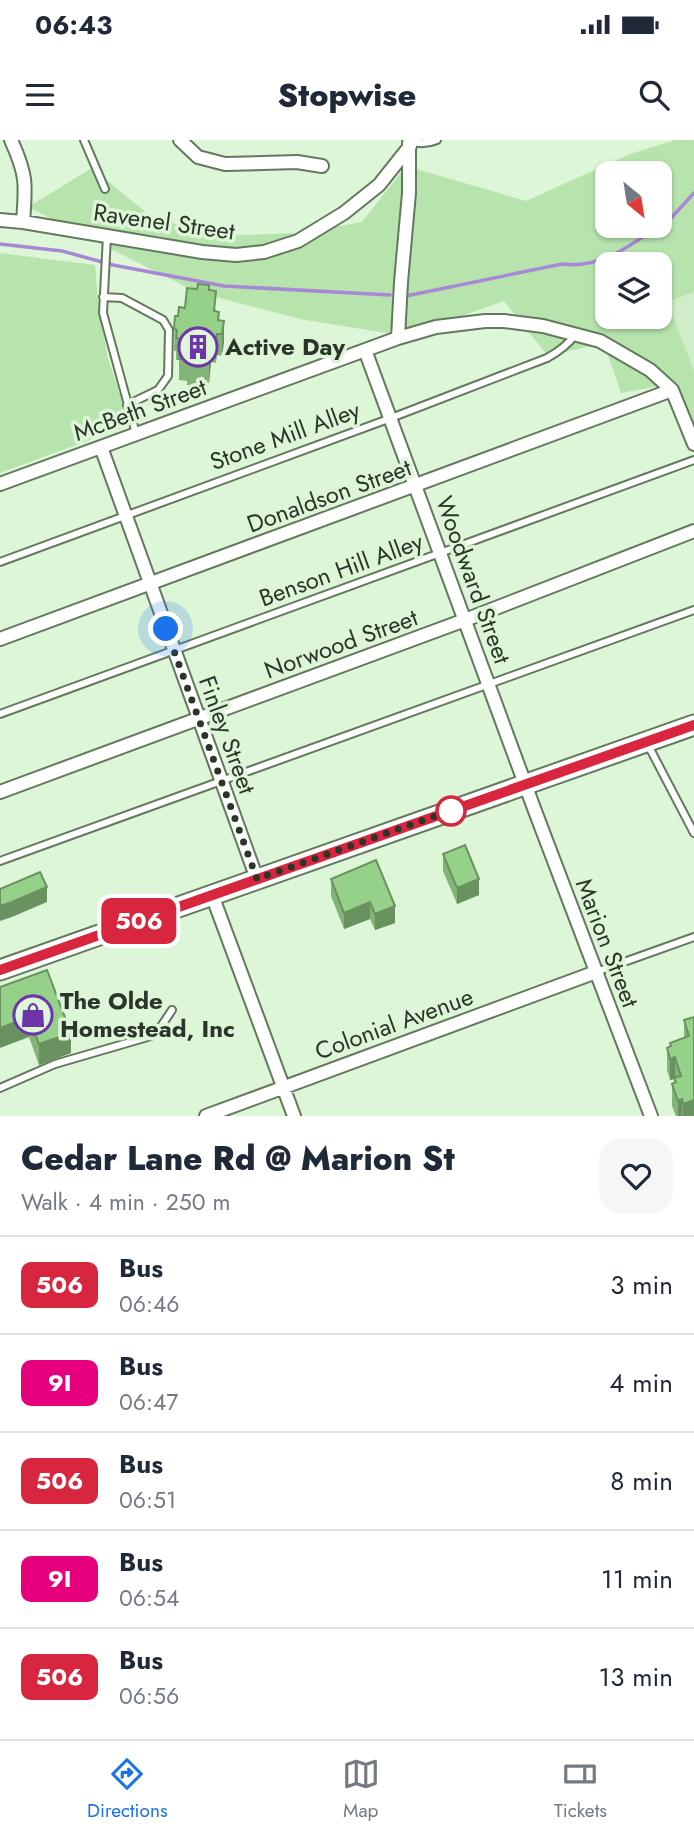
<!DOCTYPE html>
<meta charset="utf-8">
<style>
body{margin:0;font-family:Jost,sans-serif;background:#f6f6f7;color:#1f2937;height:100vh;display:flex;flex-direction:column;font-size:26px;white-space:nowrap}
*{box-sizing:border-box;margin:0}
p{font-size:23px;color:#747a83}
.icon{flex:none;width:38px;height:38px;fill:none;stroke:currentColor;stroke-width:2;stroke-linecap:round;stroke-linejoin:round}
.map{position:relative;height:976px;overflow:hidden}
.panel{display:flex;flex-direction:column;background:#fff;flex:1}
.panel>*{flex:none}
.badge{padding:0 14px;border-radius:10px;font-size:24px;line-height:46px}
.needle{width:46px;rotate:150deg}
.tools{position:absolute;left:595px;top:21px;display:grid;gap:14px}
.tools a{display:grid;place-items:center;width:77px;height:77px;border-radius:14px;background:#fff;box-shadow:0 2px 5px #0004;font-size:35px}
.you{position:absolute;width:35px;height:35px;margin:-18px;border:5px solid #fff;border-radius:50%;background:#1a73e8;box-shadow:0 0 0 10px #1a73e833}
.map>.badge{position:absolute;translate:-50% -50%;box-shadow:0 0 0 4px #fff}
.round{display:grid;place-items:center;flex:none;width:74px;height:74px;border-radius:21px;background:#f6f6f7}
.headline{display:flex;align-items:center;justify-content:space-between;height:119px;padding:0 21px}
h1{font-size:33px;font-weight:800;line-height:52px}
ul{padding:0;list-style:none}
li{display:flex;align-items:center;gap:21px;height:98px;padding:0 21px;border-top:2px solid #e0e1e3}
li div{flex:1}
li b{display:block;font-size:26px}
li em{font-style:normal}
li .badge{min-width:77px;font-weight:700;text-align:center}
.status{display:flex;justify-content:space-between;align-items:center;height:49px;padding:0 35px;background:#fff;direction:ltr}
.status svg{height:19px;fill:currentColor}
header{display:flex;justify-content:space-between;align-items:center;height:91px;padding:0 21px;background:#fff;font-size:32px;font-weight:800}
.menu{display:flex;justify-content:space-around;align-items:center;height:98px;border-top:2px solid #e0e1e3;background:#fff;font-size:19px;color:#747a83}
.menu a{display:grid;justify-items:center;gap:4px}
.menu .selected{color:#1a73e8}
.map>svg:first-child{display:block}
.built{fill:#cfedc8}
.green{fill:#b7e4ad;fill-rule:evenodd}
.lines{fill:none;stroke-linecap:round;stroke-linejoin:round}
.stream{stroke:#a888d6;stroke-width:3.5}
.service-casing{stroke:#63795e;stroke-width:10}
.minor-casing{stroke:#63795e;stroke-width:16}
.secondary-casing{stroke:#63795e;stroke-width:23}
.service{stroke:#fff;stroke-width:6}
.minor{stroke:#fff;stroke-width:12}
.secondary{stroke:#fff;stroke-width:19}
.wall{fill:#81b476}
.shaded-wall{fill:#699260}
.building{fill:#96d189;stroke:#699260;stroke-width:2}
.line-casing{stroke:#fff;stroke-width:16}
.line{stroke:#d7263d;stroke-width:10}
.walk{stroke:#2b3529;stroke-width:7;stroke-dasharray:0 12.6}
.stop-dot{fill:#fff;stroke:#d7263d;stroke-width:3.5}
.labels{text-anchor:middle;stroke-width:7;stroke-linejoin:round;paint-order:stroke}
.street-label{font-size:24px;fill:#2b3529;stroke:#def6d8}
.poi-label{font-size:24px;font-weight:bold;fill:#2b3529;stroke:#def6d8;text-anchor:start}
</style>
<div class="status"><b>06:43</b><svg viewBox="0 0 49 12"><path d="M0 12V9h3v3zM5 12V6h3v6zM10 12V3h3v9zM15 12V0h3v12zM26 1h20v11H26zM47 4h2v5h-2z"/></svg></div>
<header><svg class="icon" aria-label="menu" viewBox="0 0 24 24"><path d="M4 6h16M4 12h16M4 18h16"/></svg>Stopwise<svg class="icon" aria-label="search" viewBox="0 0 24 24"><circle cx="10" cy="10" r="6"/><path d="M15 15l6 6"/></svg></header>
<div class="map">
<svg width="694" height="976" viewBox="0 0 694 976">
<rect width="100%" height="100%" fill="#def6d8"/>
<path class="built" d="M 694,152 L 694,230 L 666,162 Z"/>
<path class="green" d="M 675,0 L 694,0 L 694,152 L 667,162 L 694,230 L 694,292 L 676,243 L 621,253 L 604,203 L 548,216 L 504,161 L 405,196 L 305,180 L 196,152 L 28,67 L 92,28 L 148,74 L 209,96 L 301,93 L 362,82 L 406,26 L 526,61 L 630,14 ZM 607,33 L 660,33 L 660,86 L 607,86 ZM 607,124 L 660,124 L 660,177 L 607,177 Z
M 0,113 L 95,125 L 98,159 L 107,215 L 130,285 L 0,333 Z"/>
<g class="lines">
<path class="stream" d="M 660,85 L 672,77 L 694,53
M 0,104 L 62,111 L 113,125 L 224,146 L 390,155
M 406,156 L 562,124 C 600,129 630,106 659,86"/>
<g class="service-casing">
<path id="service" d="M 84,0 L 105,49
M 409,1 C 420,4 427,4 437,0
M 107,96 L 103,173 L 136,294
M 103,157 L 122,158 L 163,180 L 169,190 L 168,236 L 158,250 L 127,265
M 0,422 L 391,278 L 547,218 C 558,212 567,206 575,195
M 0,574 L 694,320
M 648,605 L 694,693
M 0,721 L 694,470
M 596,832 L 694,797
M 0,948 L 55,924 L 151,896 L 158,891 L 172,870"/>
</g>
<g class="minor-casing">
<path id="minor" d="M 11,0 C 27,35 26,44 23,82
M 180,0 L 198,17 L 225,24 L 297,22 L 322,26
M 0,80 L 23,82 L 202,112 L 236,115 L 264,112 L 298,101 L 344,73 L 379,45 L 410,6
M 398,198 L 401,142 L 409,53 L 409,3
M 365,210 L 535,671 L 651,976
M 101,307 L 257,739
M 0,344 L 398,198 L 436,187 L 485,181 L 504,181 L 543,186 L 600,201 L 650,230 L 672,250 L 694,304
M 0,499 L 672,250
M 0,652 L 465,480 L 694,391
M 212,755 L 294,976
M 206,976 L 596,832"/>
</g>
<g class="secondary-casing">
<path id="secondary" d="M 0,830 L 694,585"/>
</g>
<use href="#service" class="service"/>
<use href="#minor" class="minor"/>
<use href="#secondary" class="secondary"/>
</g>
<path class="wall" d="M 209,150 L 219,180 L 224,181 L 222,216 L 217,215 L 216,223 L 211,222 L 209,243 L 202,243 L 202,246 L 187,245 L 187,241 L 179,240 L 179,220 L 176,220 L 176,211 L 174,211 L 175,176 L 178,176 L 185,168 Z
M 443,714 L 479,755 L 457,764 L 443,731 Z
M 376,720 L 395,783 L 375,790 L 370,779 L 344,789 L 331,756 L 331,739 Z
M 0,847 L 71,913 L 39,925 L 29,897 Z
M 694,877 L 694,976 L 676,976 L 672,966 L 672,944 L 674,943 L 674,939 L 670,940 L 667,930 L 667,908 L 670,907 L 670,903 L 684,898 L 684,880 Z"/>
<path class="shaded-wall" d="M 224,181 L 224,203 L 222,216 L 222,194 Z
M 211,201 L 211,222 L 209,243 L 209,222 Z
M 479,739 L 479,755 L 457,764 L 457,748 Z
M 47,747 L 47,762 L 12,777 L 0,781 L 0,766 Z
M 370,762 L 370,779 L 344,789 L 344,773 Z
M 395,766 L 395,783 L 375,790 L 375,774 Z
M 29,877 L 29,897 L 0,908 L 0,888 Z
M 71,893 L 71,913 L 39,925 L 39,904 Z
M 675,917 L 675,939 L 670,940 L 670,919 Z
M 682,959 L 682,976 L 678,976 L 678,961 Z
M 694,960 L 694,976 L 683,976 L 683,964 Z"/>
<path class="building" d="M 198,144 L 209,145 L 209,150 L 216,151 L 214,171 L 219,172 L 218,180 L 224,181 L 222,194 L 217,194 L 216,201 L 211,201 L 209,222 L 202,221 L 202,225 L 187,223 L 188,219 L 179,219 L 181,199 L 176,198 L 177,190 L 174,189 L 175,176 L 178,176 L 179,167 L 185,168 L 187,148 L 197,149 Z
M 465,705 L 479,739 L 457,748 L 443,714 Z
M 376,720 L 395,766 L 375,774 L 370,762 L 344,773 L 331,739 Z
M 40,732 L 47,747 L 12,762 L 0,766 L 0,749 Z
M 47,830 L 71,893 L 39,904 L 29,877 L 0,888 L 0,847 Z
M 694,877 L 694,960 L 683,964 L 682,959 L 678,961 L 672,944 L 676,942 L 674,938 L 681,936 L 675,917 L 670,919 L 667,908 L 671,906 L 670,903 L 689,896 L 684,880 Z"/>
<g class="lines">
<g class="line-casing">
<path id="line" d="M 0,830 L 694,585"/>
</g>
<use href="#line" class="line"/>
<path class="walk" d="M 166,489 L 257,739 L 455,669 L 451,671"/>
</g>
<defs>
<g id="building-ring" transform="scale(2.0125)"><circle r="9.5" fill="#def6d8" stroke="#6e35ab" stroke-width="1.5"/><path d="M-4-6H4V6H1V3H-1V6H-4ZM-2.5-4.3h1.7v1.8h-1.7ZM.8-4.3h1.7v1.8H.8ZM-2.5-1h1.7V.8h-1.7ZM.8-1h1.7V.8H.8Z" fill="#6e35ab"/></g>
<g id="shop-ring" transform="scale(2.0125)"><circle r="9.5" fill="#def6d8" stroke="#6e35ab" stroke-width="1.5"/><path d="M-5-2.5h2.3a2.7 3.5 0 0 1 5.4 0H5L5.5 6h-11ZM-1.5-2.5h3a1.5 2.3 0 0 0-3 0Z" fill="#6e35ab"/></g>
</defs>
<g fill-rule="evenodd">
<use href="#building-ring" x="198" y="207"/>
<use href="#shop-ring" x="33" y="875"/>
</g>
<circle class="stop-dot" cx="451" cy="671" r="14"/>
<g class="labels">
<g class="street-label">
<text transform="translate(164 82) rotate(8)" y="8">Ravenel Street</text>
<text transform="translate(140 270) rotate(-20)" y="8">McBeth Street</text>
<text transform="translate(285 296) rotate(-20)" y="8">Stone Mill Alley</text>
<text transform="translate(329 356) rotate(-20)" y="8">Donaldson Street</text>
<text transform="translate(341 430) rotate(-20)" y="8">Benson Hill Alley</text>
<text transform="translate(473 440) rotate(70)" y="8">Woodward Street</text>
<text transform="translate(341 504) rotate(-20)" y="8">Norwood Street</text>
<text transform="translate(227 595) rotate(70)" y="8">Finley Street</text>
<text transform="translate(607 803) rotate(69)" y="8">Marion Street</text>
<text transform="translate(394 884) rotate(-20)" y="8">Colonial Avenue</text>
</g>
<g class="poi-label">
<text x="225" y="215">Active Day</text>
<text x="60" y="869">The Olde<tspan x="60" dy="28">Homestead, Inc</tspan></text>
</g>
</g>
</svg>
<div class="tools">
<a><svg class="needle" viewBox="-14 -14 28 28"><path d="M0-13l5 13h-10z" fill="#e53935"/><path d="M0 13l5-13h-10z" fill="#747a83"/></svg></a>
<a><svg class="icon" aria-label="layers" viewBox="0 0 24 24"><path d="M12 4l9 5-9 5-9-5zM3 14l9 5 9-5"/></svg></a>
</div>
<div class="you" style="left:166px;top:489px"></div>
<b class="badge" style="left:139px;top:781px;background:#d7263d;color:#fff">506</b>
</div>
<section class="panel">
<div class="headline"><div><h1>Cedar Lane Rd @ Marion St</h1><p>Walk · 4 min · 250 m</p></div><a class="round"><svg class="icon" aria-label="heart" viewBox="0 0 24 24"><path d="M12 20l-8-8c-3-5 5-10 8-4 3-6 11-1 8 4z"/></svg></a></div>
<ul>
<li><span class="badge" style="background:#d7263d;color:#fff">506</span><div><b>Bus</b><p>06:46</p></div><em>3 min</em></li>
<li><span class="badge" style="background:#e6007e;color:#fff">9I</span><div><b>Bus</b><p>06:47</p></div><em>4 min</em></li>
<li><span class="badge" style="background:#d7263d;color:#fff">506</span><div><b>Bus</b><p>06:51</p></div><em>8 min</em></li>
<li><span class="badge" style="background:#e6007e;color:#fff">9I</span><div><b>Bus</b><p>06:54</p></div><em>11 min</em></li>
<li><span class="badge" style="background:#d7263d;color:#fff">506</span><div><b>Bus</b><p>06:56</p></div><em>13 min</em></li>
</ul>
</section>
<nav class="menu">
<a class="selected"><svg class="icon" aria-label="directions" viewBox="0 0 24 24"><path d="M12 3l9 9-9 9-9-9zM9 14v-3h6M13 9l2 2-2 2"/></svg>Directions</a>
<a><svg class="icon" aria-label="map" viewBox="0 0 24 24"><path d="M3 6l6-2 6 2 6-2v14l-6 2-6-2-6 2zM9 4v14M15 6v14"/></svg>Map</a>
<a><svg class="icon" aria-label="tickets" viewBox="0 0 24 24"><path d="M3 7h18v10H3zM15 7v10"/></svg>Tickets</a>
</nav>
